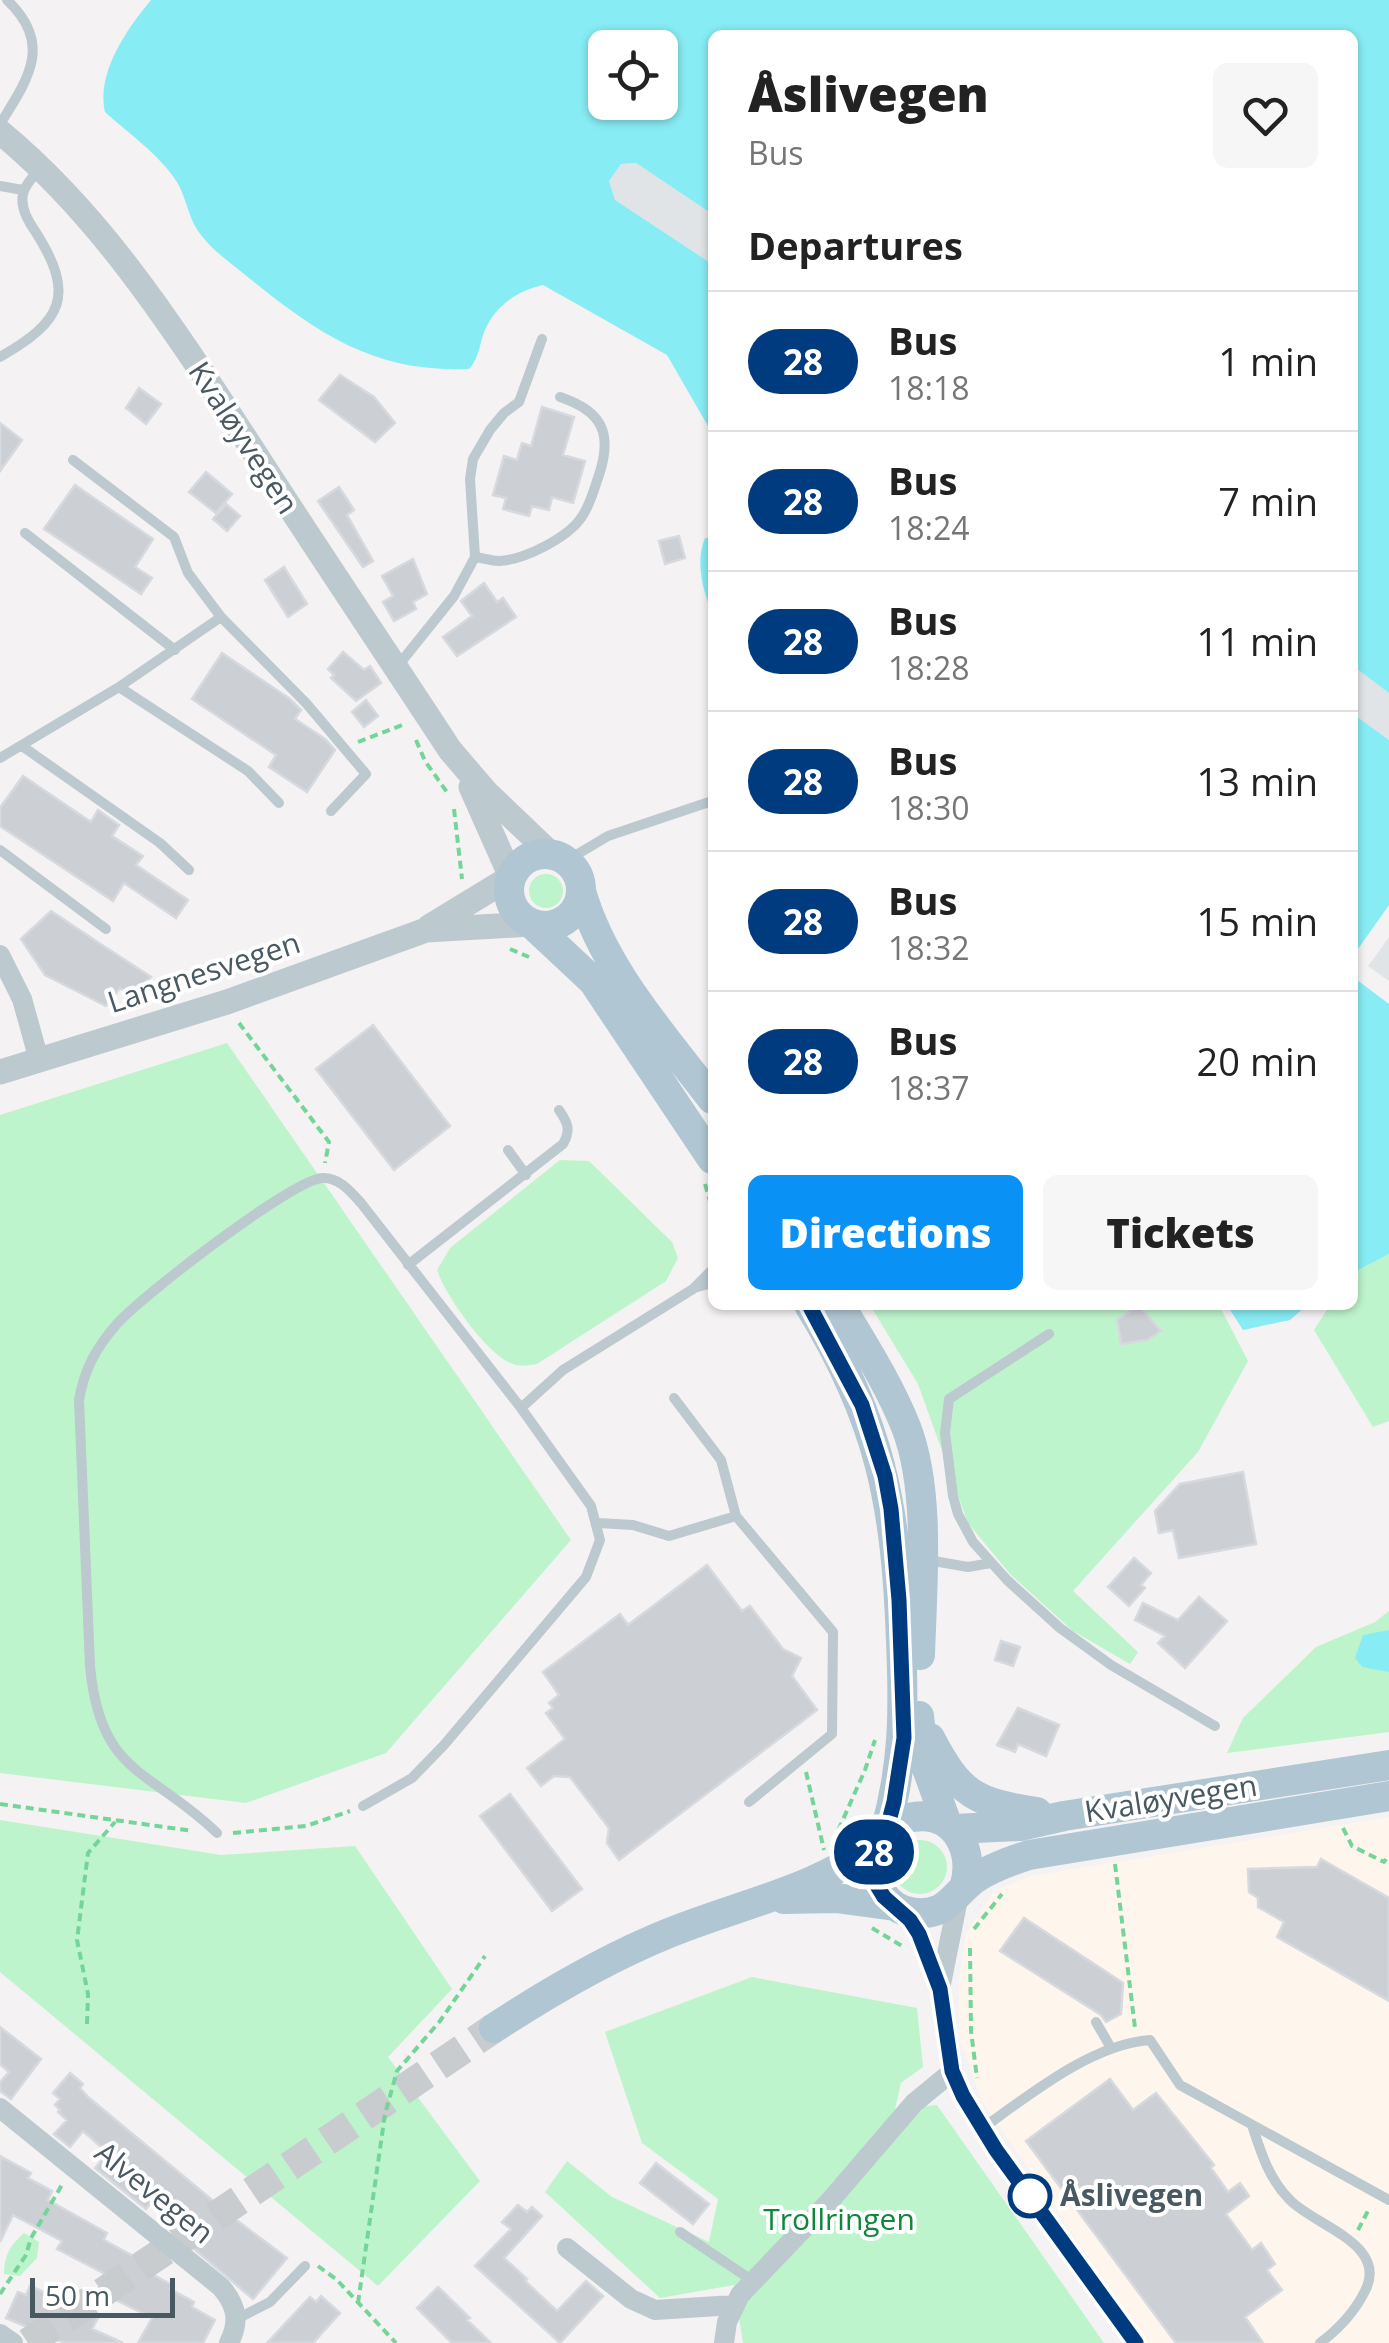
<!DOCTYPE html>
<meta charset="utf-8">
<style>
body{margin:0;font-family:"Open Sans",sans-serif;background:#f6f6f6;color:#222;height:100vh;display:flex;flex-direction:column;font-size:38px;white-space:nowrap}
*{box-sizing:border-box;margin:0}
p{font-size:32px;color:#767676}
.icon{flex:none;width:55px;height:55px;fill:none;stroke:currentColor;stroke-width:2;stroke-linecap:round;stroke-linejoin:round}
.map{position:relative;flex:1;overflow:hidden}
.drawer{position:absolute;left:708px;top:30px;width:650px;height:1280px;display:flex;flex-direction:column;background:#fff;border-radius:15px;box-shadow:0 2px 8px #0004}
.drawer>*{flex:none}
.badge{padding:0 20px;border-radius:32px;font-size:35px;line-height:65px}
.controls{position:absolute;left:588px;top:30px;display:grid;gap:20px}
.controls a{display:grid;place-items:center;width:90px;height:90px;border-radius:15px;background:#fff;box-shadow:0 2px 8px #0004;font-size:50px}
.scale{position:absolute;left:30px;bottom:25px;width:145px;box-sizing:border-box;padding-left:10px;border:5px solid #485962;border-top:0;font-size:28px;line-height:35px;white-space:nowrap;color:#485962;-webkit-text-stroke:8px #fff;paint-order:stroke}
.map>.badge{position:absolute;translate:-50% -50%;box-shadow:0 0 0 5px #fff}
h2{padding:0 40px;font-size:38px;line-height:90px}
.round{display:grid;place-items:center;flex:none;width:105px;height:105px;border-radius:15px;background:#f6f6f6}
.overview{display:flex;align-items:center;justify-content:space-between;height:170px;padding:0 40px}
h1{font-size:48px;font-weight:800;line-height:75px}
.cta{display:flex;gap:20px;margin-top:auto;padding:20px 40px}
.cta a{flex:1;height:115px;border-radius:15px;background:#0a91f6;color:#fff;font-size:40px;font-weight:800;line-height:115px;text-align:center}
.cta a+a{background:#f6f6f6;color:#222}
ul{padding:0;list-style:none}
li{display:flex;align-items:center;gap:30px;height:140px;padding:0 40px;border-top:2px solid #e0e0e0}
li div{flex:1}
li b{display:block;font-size:38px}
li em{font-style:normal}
li .badge{min-width:110px;font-weight:700;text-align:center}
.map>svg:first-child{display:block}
.commercial{fill:#fef6ec}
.airport{fill:#e1e4e7}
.green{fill:#bef4cc}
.water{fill:#88ecf4;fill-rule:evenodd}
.building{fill:#ccd0d5;stroke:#d6d9de;stroke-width:2.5}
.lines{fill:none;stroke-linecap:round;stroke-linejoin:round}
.primary-tunnel{stroke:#c9ccce;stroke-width:30;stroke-dasharray:30 15;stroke-linecap:butt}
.path{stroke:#73d698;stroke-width:4;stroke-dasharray:8 5;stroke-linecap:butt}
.service{stroke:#bcc9cf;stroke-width:10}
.minor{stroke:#bcc9cf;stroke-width:20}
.tertiary{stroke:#bcc9cf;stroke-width:25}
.primary{stroke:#b0c6d2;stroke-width:30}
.line-casing{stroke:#fff;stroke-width:22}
.line{stroke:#003b80;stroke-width:15}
.stop-dot{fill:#fff;stroke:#003b80;stroke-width:5}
.labels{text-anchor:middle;stroke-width:8;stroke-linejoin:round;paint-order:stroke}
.street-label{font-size:30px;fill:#485962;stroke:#fff}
.stop-label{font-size:30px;font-weight:bold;fill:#485962;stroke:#fff;text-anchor:start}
.park-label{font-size:30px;fill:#0f863b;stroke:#fff}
</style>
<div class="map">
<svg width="1389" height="2343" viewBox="0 0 1389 2343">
<rect width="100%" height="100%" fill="#f4f2f2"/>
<path class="commercial" d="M 1389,1817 L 1389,2343 L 1147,2343 L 982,2101 L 959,2036 L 959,1979 L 966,1933 L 995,1890 L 1031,1876 Z"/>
<path class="airport" d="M 636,163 L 712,214 L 712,264 L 615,200 L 609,181 L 621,164 Z
M 1353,666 L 1389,693 L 1389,740 L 1353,715 Z
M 1389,937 L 1389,981 L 1368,966 Z"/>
<path class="green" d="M529 891a17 17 0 1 1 34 0a17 17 0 1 1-34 0Z
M 227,1043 L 571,1540 L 386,1753 L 246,1803 L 0,1773 L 0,1115 Z
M 560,1160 L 589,1161 L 672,1242 L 678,1258 L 666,1281 L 537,1364 C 530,1365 520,1367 513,1364 C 487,1355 445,1295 437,1270 L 450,1248 Z
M 1389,1254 L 1389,1421 L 1373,1427 L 1314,1330 L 1330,1305 L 1352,1305 L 1353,1273 Z
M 870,1305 L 1219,1305 L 1248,1361 L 1198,1452 L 1073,1591 L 1138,1652 L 1130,1664 L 1073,1631 L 1010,1574 L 968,1523 L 918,1384 Z
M 1389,1611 L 1389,1732 L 1227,1753 L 1243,1718 L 1316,1647 L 1375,1622 Z
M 0,1820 L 221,1855 L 355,1846 L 452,1989 L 388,2057 L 480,2181 L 378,2286 L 0,1972 Z
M893 1867a27 27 0 1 1 54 0a27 27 0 1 1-54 0Z
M 752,1977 L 917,2008 L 923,2067 L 901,2083 L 895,2109 L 937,2105 L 1104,2343 L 743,2343 L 734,2285 L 660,2298 L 545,2192 L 567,2161 L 612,2197 L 709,2242 L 718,2199 L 642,2143 L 605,2032 Z
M 24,2233 L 39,2242 L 37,2258 L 20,2276 L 4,2274 C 4,2256 10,2245 24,2233 Z"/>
<path class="water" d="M 151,0 L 1389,0 L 1389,693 L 1353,666 L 1352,35 L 712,35 L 712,214 L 636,163 L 621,164 L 609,181 L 615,200 L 712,264 L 712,433 L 667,355 L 543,285 C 517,291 496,305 485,330 C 479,344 480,357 469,369 C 376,373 319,335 249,278 C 231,263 211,250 198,231 C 188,216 186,197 177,182 C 160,155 128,133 105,112 C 96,73 127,29 151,0 ZM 605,48 L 660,48 L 660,102 L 605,102 Z
M 705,538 L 712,538 L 712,613 C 703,590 695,562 705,538 Z
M 1353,714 L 1389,740 L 1389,905 L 1353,956 Z
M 1353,977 L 1389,1004 L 1389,1254 L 1353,1273 Z
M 1227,1305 L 1307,1305 L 1290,1320 L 1243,1330 Z
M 1389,1630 L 1389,1672 L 1362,1667 L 1355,1658 L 1363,1635 Z"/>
<path class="building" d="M 340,375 L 374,397 L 395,423 L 375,442 L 319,400 Z
M 139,388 L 161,404 L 146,424 L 126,408 Z
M 542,407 L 574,417 L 563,455 L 585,461 L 573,503 L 552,497 L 549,510 L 532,506 L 529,516 L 503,509 L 506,498 L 493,495 L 504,456 L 517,460 L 522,443 L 531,446 Z
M 0,423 L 22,440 L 0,471 Z
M 206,472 L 232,494 L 216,513 L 189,492 Z
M 75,485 L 153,539 L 135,567 L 152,578 L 141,594 L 44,529 Z
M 339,487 L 354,510 L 347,515 L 373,561 L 363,567 L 318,501 Z
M 226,504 L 240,516 L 227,531 L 213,519 Z
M 679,536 L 685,558 L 665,564 L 659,541 Z
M 413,559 L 427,594 L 413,602 L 416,609 L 394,621 L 383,602 L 393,596 L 382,576 Z
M 284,567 L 307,604 L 288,617 L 265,580 Z
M 484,583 L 497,602 L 503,598 L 516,617 L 457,656 L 443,637 L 472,616 L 461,601 Z
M 343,652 L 364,670 L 370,666 L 381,683 L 356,701 L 331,678 L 334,675 L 328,669 Z
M 222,653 L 290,699 L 301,710 L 295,719 L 325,739 L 335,750 L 307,792 L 269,767 L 276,755 L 192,699 Z
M 366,700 L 378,716 L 364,727 L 352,712 Z
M 23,776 L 91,822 L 98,810 L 119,825 L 112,836 L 143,856 L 136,865 L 188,900 L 176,918 L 124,883 L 113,901 L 0,826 L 0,808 Z
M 51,911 L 102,945 L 151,977 L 131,996 L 120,988 L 106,1006 L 45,975 L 21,939 Z
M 373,1025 L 450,1126 L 394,1170 L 316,1069 Z
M 1139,1305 L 1161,1331 L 1147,1340 L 1121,1344 L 1117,1320 Z
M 1243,1472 L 1256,1544 L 1179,1558 L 1173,1530 L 1159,1533 L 1155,1511 L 1180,1484 Z
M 1134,1558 L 1151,1573 L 1141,1585 L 1145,1588 L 1129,1606 L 1108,1587 Z
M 707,1565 L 742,1611 L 750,1606 L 783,1649 L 801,1658 L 792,1676 L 817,1710 L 619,1860 L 607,1843 L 609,1828 L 570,1777 L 554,1776 L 541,1786 L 527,1768 L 565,1739 L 546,1713 L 553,1708 L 549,1703 L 559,1695 L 543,1672 L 620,1614 L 628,1625 Z
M 1199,1597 L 1227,1621 L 1185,1668 L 1158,1643 L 1165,1636 L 1135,1620 L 1143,1603 L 1178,1620 Z
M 1001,1641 L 1020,1647 L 1013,1666 L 995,1660 Z
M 1018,1708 L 1059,1725 L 1046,1756 L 1018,1744 L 1015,1752 L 997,1745 Z
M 510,1794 L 582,1889 L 552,1911 L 480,1816 Z
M 1321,1859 L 1389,1898 L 1389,2001 L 1277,1937 L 1284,1922 L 1258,1907 L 1258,1898 L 1249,1892 L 1248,1869 L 1317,1867 Z
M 1024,1918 L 1123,1983 L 1121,2014 L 1106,2022 L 1101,2015 L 1000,1951 Z
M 0,2027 L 41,2059 L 11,2099 L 0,2091 L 0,2082 L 9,2072 L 0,2064 Z
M 70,2073 L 83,2084 L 80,2088 L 88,2097 L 235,2219 L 287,2258 L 253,2299 L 172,2230 L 185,2215 L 158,2193 L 146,2209 L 95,2168 L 108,2153 L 83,2131 L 70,2147 L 54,2134 L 67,2120 L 58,2112 L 60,2110 L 55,2105 L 60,2099 L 53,2093 Z
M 1110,2079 L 1133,2110 L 1156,2093 L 1214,2165 L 1211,2168 L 1228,2192 L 1240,2183 L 1249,2196 L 1226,2214 L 1252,2250 L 1261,2243 L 1275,2264 L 1267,2270 L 1282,2290 L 1245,2317 L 1263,2343 L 1176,2343 L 1026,2141 Z
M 0,2156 L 31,2173 L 28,2178 L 52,2191 L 48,2200 L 107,2233 L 104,2240 L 151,2266 L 148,2272 L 172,2285 L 170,2289 L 194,2302 L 192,2307 L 215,2320 L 203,2343 L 138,2343 L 152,2318 L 98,2291 L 105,2274 L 57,2249 L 62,2241 L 13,2215 L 0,2242 Z
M 656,2163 L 709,2204 L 693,2224 L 640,2183 Z
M 518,2205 L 527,2212 L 532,2207 L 542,2216 L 504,2258 L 527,2279 L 525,2281 L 557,2311 L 586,2281 L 603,2296 L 560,2343 L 475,2266 L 511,2229 L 502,2222 Z
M 30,2286 L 99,2316 L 92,2329 L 123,2343 L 65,2343 L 6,2318 L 18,2292 L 26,2295 Z
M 438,2287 L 470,2318 L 467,2320 L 491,2343 L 452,2343 L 417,2308 Z
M 321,2296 L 340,2313 L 313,2343 L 267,2343 L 310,2297 L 316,2302 Z"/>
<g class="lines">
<path class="primary-tunnel" d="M 28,2343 L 494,2028"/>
<path class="path" d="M 416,740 L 425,761 L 449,795
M 358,742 L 405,724
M 454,809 L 462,879
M 510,949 L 529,957
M 239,1023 L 329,1142 L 325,1163
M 705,1184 L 712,1208
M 806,1772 L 824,1850
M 0,1804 L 193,1831
M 1343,1828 L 1352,1846 L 1384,1862 L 1386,1859
M 233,1833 L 306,1826 L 350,1811
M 833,1842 L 865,1770 L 875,1740
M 1115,1864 L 1135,2028
M 872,1928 L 902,1946
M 974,1929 L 1002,1894
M 970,1948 L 971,2031 L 977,2078
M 87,2024 L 88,1994 L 77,1940 L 88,1853 L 115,1822
M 1358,2230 L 1370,2207
M 318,2266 L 337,2280 L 396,2343
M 0,2294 L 26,2255 L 31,2238 L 63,2183
M 358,2303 L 385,2114 L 397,2071 L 440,2021 L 485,1956"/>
<path class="service" d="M 0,124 C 29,78 53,44 7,0
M 0,186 L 23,190
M 0,357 C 63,321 76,295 35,231 C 28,221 20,207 23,194 C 25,184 34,176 41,168
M 73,460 L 174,537 L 188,573 L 221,617 L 306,703 L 366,774 L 331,811
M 25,533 L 175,650
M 475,557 C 483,558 492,561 499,561 C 524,560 567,538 581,518 C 590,506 594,489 599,475 C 613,433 602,411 560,397
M 397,667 L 454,596 L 475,557 L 470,479 L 473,459 L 490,430 L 504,413 L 519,402 L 542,339
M 119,687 L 248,771 L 279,803
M 22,746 L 160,843 L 189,870
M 0,758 L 119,687 L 221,617
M 0,850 L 106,929
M 566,861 L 608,836 L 712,801
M 508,1150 L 526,1175
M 408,1265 L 563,1144 C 571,1130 568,1123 559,1110
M 694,1288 L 712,1283
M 1049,1334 L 949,1399 L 945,1433 L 953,1496 L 958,1514 L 973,1542 L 1007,1580 L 1060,1628 L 1111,1665 L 1215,1726
M 674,1398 L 721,1460 L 736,1516
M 521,1408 L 563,1370 L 693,1289 L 712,1270
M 598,1523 L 633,1525 L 669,1536 L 736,1516 L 833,1632 L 832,1734 L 749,1802
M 928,1560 L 968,1567 L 991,1563
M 217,1833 C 151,1769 100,1776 90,1666 L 79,1400 C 84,1370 96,1348 116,1325 C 139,1298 294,1178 323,1178 C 340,1178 350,1191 361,1203 L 521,1408 L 591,1506 L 600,1540 L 586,1577 L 444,1745 L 412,1778 L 363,1806
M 1096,2022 L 1111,2048
M 1252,2125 C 1261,2153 1269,2179 1290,2200 C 1315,2226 1389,2244 1365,2291 C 1354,2313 1340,2328 1320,2343
M 983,2128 C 1029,2095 1092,2044 1150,2040 L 1180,2085 L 1389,2200
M 680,2232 L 753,2281
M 237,2319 L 270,2302 L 305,2266"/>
<path class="minor" d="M 0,955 L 22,999 L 39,1060
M 900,1909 L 919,1934 L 940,1989 L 953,2071 L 963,2096 L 996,2150 L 1136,2343
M 940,1989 L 959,1894
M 0,2108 L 221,2287 C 237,2306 240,2321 229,2343
M 567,2248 L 631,2299 L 655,2310 L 734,2305
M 0,2334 L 13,2343
M 724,2343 L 727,2322 L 740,2295 L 829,2202 L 914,2103 L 953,2071"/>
<path class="tertiary" d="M 0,132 C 108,221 182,342 258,458 C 321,556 386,652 450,750 L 486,792 L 551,854
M 429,927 L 511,877 L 471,787
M 0,1072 L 227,1002 L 426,930 L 532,924"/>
<path class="primary" d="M509 890a36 36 0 1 1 72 0a36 36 0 1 1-72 0Z
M 581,891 C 603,969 664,1036 712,1099
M 532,924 L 593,981 L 712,1159
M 809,1305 C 881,1422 896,1506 901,1641 C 904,1710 904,1765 885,1832
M 840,1305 C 863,1344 889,1384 906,1427 C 931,1491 922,1587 920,1655
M 919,1716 L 924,1760 L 947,1824
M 930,1738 C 959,1794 975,1803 1037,1812
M 954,1829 L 1020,1826 L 1064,1816 L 1389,1765
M 964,1888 C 976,1853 956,1810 913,1817 C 855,1827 864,1917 924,1913 C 948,1912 956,1893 973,1880 C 990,1868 1010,1861 1029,1855 L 1389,1796
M 784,1899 L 836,1898 L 895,1906
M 494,2028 C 549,1992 607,1958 669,1933 C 739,1904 820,1890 879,1841"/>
</g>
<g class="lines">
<g class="line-casing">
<path id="line" d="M 809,1305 L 862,1405 L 885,1476 L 891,1509 L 899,1600 L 904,1738 L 894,1802 L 886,1832 L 873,1854 L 876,1884 L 884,1897 L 910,1920 L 919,1934 L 940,1989 L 952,2071 L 963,2096 L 996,2150 L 1136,2343"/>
</g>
<use href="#line" class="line"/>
</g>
<circle class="stop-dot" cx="1030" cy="2196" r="20"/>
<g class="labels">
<g class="street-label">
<text transform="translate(243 438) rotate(57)" y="10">Kvaløyvegen</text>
<text transform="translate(204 973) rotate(-18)" y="10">Langnesvegen</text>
<text transform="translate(1171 1799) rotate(-9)" y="10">Kvaløyvegen</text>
<text transform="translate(154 2193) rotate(39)" y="10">Alvevegen</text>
</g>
<g class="stop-label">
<text x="1060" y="2206">Åslivegen</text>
</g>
<g class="park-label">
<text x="839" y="2230">Trollringen</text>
</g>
</g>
</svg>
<div class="controls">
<a><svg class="icon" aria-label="locate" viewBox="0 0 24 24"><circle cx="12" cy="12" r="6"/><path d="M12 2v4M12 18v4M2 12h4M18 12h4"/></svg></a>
</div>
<div class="scale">50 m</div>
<b class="badge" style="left:874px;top:1852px;background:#003b80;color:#fff">28</b>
<section class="drawer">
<div class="overview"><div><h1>Åslivegen</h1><p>Bus</p></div><a class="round"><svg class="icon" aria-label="heart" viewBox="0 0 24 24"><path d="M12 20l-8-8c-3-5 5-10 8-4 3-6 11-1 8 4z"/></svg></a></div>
<h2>Departures</h2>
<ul>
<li><span class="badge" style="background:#003b80;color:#fff">28</span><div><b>Bus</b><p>18:18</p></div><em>1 min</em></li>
<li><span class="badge" style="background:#003b80;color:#fff">28</span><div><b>Bus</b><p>18:24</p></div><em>7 min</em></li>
<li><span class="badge" style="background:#003b80;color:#fff">28</span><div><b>Bus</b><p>18:28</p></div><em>11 min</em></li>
<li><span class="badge" style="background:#003b80;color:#fff">28</span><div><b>Bus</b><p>18:30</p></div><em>13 min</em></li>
<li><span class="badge" style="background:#003b80;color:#fff">28</span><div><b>Bus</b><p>18:32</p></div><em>15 min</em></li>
<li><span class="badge" style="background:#003b80;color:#fff">28</span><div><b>Bus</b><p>18:37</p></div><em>20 min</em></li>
</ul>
<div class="cta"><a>Directions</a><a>Tickets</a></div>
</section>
</div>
